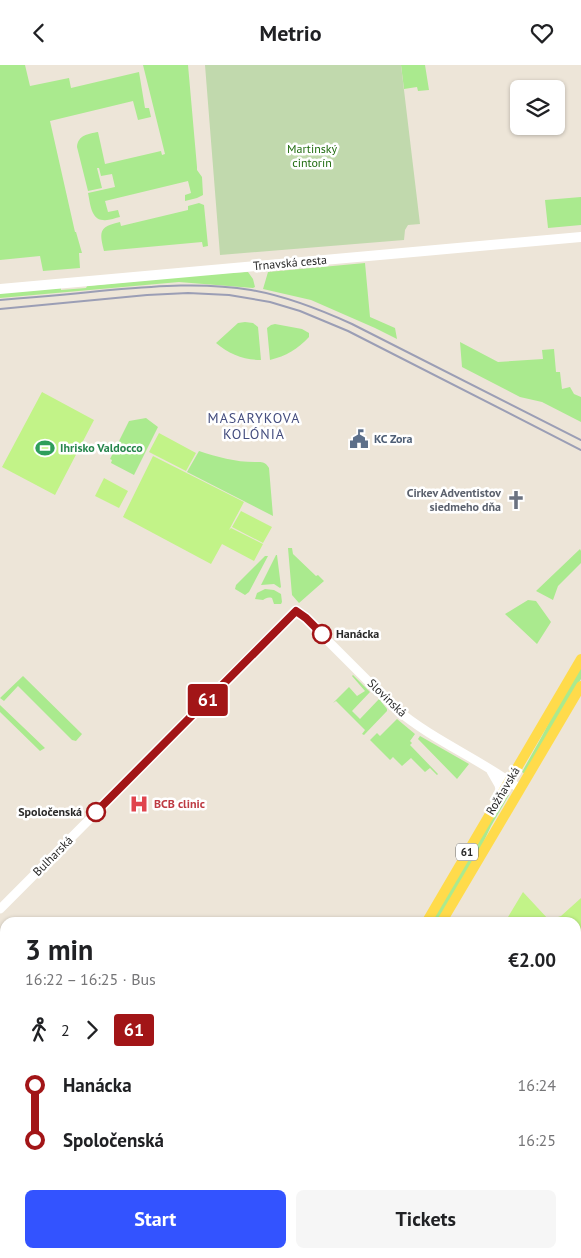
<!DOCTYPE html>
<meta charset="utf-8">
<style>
body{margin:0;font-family:"PT Sans",sans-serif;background:#f6f6f6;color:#202124;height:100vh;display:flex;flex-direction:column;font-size:19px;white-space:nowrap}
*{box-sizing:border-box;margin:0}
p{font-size:16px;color:#757577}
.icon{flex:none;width:28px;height:28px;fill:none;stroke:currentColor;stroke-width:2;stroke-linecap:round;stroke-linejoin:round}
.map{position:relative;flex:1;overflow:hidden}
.side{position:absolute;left:0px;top:852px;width:581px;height:341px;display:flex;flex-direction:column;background:#fff;border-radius:15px 15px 0 0;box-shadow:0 1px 4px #0004}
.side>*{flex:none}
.badge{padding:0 10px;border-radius:4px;font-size:18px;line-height:32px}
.tools{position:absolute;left:510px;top:15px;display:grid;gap:10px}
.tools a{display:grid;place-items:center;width:55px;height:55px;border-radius:8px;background:#fff;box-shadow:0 1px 4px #0004;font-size:25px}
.map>.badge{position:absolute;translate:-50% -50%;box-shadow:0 0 0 2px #fff}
.legs{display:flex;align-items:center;gap:8px;height:55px;padding:0 25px;font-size:16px}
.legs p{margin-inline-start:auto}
.headline{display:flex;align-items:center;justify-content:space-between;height:85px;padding:0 25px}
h1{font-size:28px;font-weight:800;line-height:38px}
.action{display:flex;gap:10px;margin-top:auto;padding:10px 25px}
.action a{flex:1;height:58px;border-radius:8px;background:#3353ff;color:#fff;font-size:20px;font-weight:800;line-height:58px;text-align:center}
.action a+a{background:#f6f6f6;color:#202124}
ul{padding:0 25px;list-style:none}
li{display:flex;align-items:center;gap:18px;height:55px;font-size:19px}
li i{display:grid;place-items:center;width:8px;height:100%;margin:0 6px;background:currentColor}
li i::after{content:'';width:12px;height:12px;margin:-6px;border:4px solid;border-radius:50%;background:#fff}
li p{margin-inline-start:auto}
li:first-child i{background:linear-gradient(#0000 50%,currentColor 0)}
li:last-child i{background:linear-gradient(currentColor 50%,#0000 0)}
header{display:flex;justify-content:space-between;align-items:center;height:65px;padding:0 25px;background:#fff;font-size:22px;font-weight:800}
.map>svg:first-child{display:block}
.green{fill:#aaea8e}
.cemetery{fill:#c1d9ad}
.pitch{fill:#c2f388}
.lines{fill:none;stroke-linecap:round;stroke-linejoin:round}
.tertiary{stroke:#fff;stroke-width:9}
.secondary{stroke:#fff;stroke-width:10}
.primary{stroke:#ffdb4b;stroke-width:10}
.rail{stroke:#9b9eb5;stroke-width:2}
.line-1-casing{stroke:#fff;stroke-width:11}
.line-1{stroke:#a21517;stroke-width:8}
.stop-1-dot{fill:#fff;stroke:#a21517;stroke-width:2.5}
.labels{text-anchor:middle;stroke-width:5;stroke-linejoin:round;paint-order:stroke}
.shield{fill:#fff;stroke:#696969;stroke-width:1}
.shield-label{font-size:11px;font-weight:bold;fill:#292929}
.park-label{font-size:12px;fill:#226d11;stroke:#fff}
.street-label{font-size:12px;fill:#292929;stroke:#fff}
.service-label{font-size:12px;font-weight:bold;fill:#4e5e75;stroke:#fff;text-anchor:start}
.leisure-label{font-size:12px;font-weight:bold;fill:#27864d;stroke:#fff;text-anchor:start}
.worship-label{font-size:12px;font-weight:bold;fill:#5b616d;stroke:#fff;text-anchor:end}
.stop-label{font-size:12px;font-weight:bold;fill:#292929;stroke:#fff;text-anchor:start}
.health-label{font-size:12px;font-weight:bold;fill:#be3a42;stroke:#fff;text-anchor:start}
.neighbourhood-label{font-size:14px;letter-spacing:1px;fill:#444d7e;stroke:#fff}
</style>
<header><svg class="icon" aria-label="back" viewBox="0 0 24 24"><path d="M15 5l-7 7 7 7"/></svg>Metrio<svg class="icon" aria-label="heart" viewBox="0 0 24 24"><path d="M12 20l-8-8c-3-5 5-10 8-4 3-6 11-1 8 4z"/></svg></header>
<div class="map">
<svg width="581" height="1193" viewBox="0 0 581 1193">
<rect width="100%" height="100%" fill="#ede5d8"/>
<path class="green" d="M 0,0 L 25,0 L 30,21 L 69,13 L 71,23 L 139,7 L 145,43 L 149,43 L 151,52 L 138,55 L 133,36 L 50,56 L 75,167 L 76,167 L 82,188 L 79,188 L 80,203 L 43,206 L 40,191 L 0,195 Z
M 143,0 L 188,0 L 197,102 L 197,105 L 202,112 L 203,130 L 197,133 L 185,136 L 185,130 L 191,128 L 188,116 L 105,136 L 108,147 L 118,145 L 120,152 C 115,153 108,156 103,155 C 91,155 90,137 88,128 L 115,122 L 112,109 L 101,111 L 99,103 L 97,103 L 102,123 L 88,126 L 77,82 C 78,70 88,69 98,67 L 105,99 L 161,86 L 162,90 L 165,89 Z
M 401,0 L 425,0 L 429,25 L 418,26 L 417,22 L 404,24 Z
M 581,132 L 581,160 L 548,163 L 545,135 Z
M 199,138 L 204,140 L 208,181 L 203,182 L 202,177 L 104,186 C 99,166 99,162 120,157 L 121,161 L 188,145 L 188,141 Z
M 365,198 L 370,252 L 395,263 L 397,274 L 375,263 L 311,235 L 263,224 L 268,207 Z
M 248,207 L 253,214 L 255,222 L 253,223 L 179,217 L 0,233 L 0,227 L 61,222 L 61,225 L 86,223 L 87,221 L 207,209 Z
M 245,257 L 253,258 L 258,262 L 261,295 C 244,295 229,289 216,278 L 238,258 Z
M 275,259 L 302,264 L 309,268 L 309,272 C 298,284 286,291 270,295 L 267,263 L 271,260 Z
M 460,277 L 498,297 L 543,294 L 542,285 L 554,284 L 556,307 L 560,307 L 562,324 L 570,322 L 574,329 L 581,332 L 581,357 L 542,337 L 520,332 L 462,302 Z
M 146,353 L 158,362 L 134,410 L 111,398 L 112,395 L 110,394 L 129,356 Z
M 199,386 C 217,392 235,397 255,397 C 261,397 265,396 269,403 L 273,451 L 187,407 Z
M 288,483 L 292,483 L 293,489 L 316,511 L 318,510 L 324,516 L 299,538 L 292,530 Z
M 580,484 L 581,486 L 581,498 L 558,521 L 553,535 L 536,526 Z
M 277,490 L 281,522 L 280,523 L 274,519 L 261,520 L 276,490 Z
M 265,491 L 268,491 L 249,527 L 245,530 L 235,524 L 236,520 Z
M 265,524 L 274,525 L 281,529 L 282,537 L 281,539 L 274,539 L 272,533 C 268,532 266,533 263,535 L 255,534 L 257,528 Z
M 528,535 L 536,536 L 551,557 L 537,579 L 505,549 Z
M 581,601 L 581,614 L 525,709 L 522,707 L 542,671 L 555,645 Z
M 353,610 L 370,627 L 352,646 L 360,654 L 379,634 L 387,644 L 387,646 L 364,670 L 362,669 L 365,665 L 336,636 L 333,638 L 349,622 L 357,631 L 365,626 L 352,611 Z
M 23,611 L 82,669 L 76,676 L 72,675 L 18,621 L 4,636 L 0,633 Z
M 0,640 L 45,683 L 40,686 L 0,647 Z
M 397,654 L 415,669 L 410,676 L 412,678 L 410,680 L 438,709 L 437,710 L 430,703 L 425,707 L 411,693 L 402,701 L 393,692 L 390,695 L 370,675 L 377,668 L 380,671 Z
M 420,671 L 469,699 L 457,714 L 418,674 Z
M 506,728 L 509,730 L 491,761 L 479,787 L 437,857 L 430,858 Z
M 580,1088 L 581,1089 L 581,1169 L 576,1164 L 576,1092 Z"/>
<path class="cemetery" d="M 205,0 L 401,0 L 420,159 L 408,160 L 405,165 L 404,175 L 220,190 Z"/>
<path class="pitch" d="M 42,327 L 94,355 L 55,430 L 2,402 Z
M 159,368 L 196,388 L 186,406 L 149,387 Z
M 153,391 L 244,437 L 229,465 L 231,463 L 263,479 L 254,496 L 222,479 L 211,499 L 123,452 Z
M 104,413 L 128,426 L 119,443 L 95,431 Z
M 241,446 L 272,462 L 263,478 L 232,462 Z
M 523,827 L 549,855 L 561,851 L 581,833 L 581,966 L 576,961 L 576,858 L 505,857 Z"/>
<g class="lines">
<path class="tertiary" d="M 491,706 L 499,720 L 501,729
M 0,844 L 296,547 L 305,553 L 396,644 C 434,676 480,694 520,724
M 0,1060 L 5,1065
M 129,1189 L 133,1193"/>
<path class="secondary" d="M 0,224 L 581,172"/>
<path class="primary" d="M 426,858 L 581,594
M 441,858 L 581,621
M 230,1193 L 232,1189
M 244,1193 L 247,1189"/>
<path class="rail" d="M 0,235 C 37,232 73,229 110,225 C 157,221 204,217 251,225 C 286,231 319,244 352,259 L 581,375
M 0,244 L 147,230 L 188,228 L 229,230 L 270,237 L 300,246 L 348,266 L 581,385"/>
</g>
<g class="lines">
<g class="line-1-casing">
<path id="line-1" d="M 96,747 L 296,546 L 306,553 L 322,569"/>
</g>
<use href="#line-1" class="line-1"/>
</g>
<defs>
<g id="civic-bare" transform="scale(1.5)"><path d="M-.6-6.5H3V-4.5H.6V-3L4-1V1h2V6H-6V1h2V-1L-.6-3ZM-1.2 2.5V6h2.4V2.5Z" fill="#5c6f8a" stroke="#fff" stroke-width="2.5" paint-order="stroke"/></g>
<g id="stadium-bare" transform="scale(1.5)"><path d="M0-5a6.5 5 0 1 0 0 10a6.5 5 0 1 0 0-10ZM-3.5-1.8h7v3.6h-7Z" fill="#2e9e5b" stroke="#fff" stroke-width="2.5" paint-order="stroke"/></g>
<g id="church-bare" transform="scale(1.5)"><path d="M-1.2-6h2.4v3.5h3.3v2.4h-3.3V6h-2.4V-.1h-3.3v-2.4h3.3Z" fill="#6b7280" stroke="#fff" stroke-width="2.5" paint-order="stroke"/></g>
<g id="hospital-bare" transform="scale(1.5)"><path d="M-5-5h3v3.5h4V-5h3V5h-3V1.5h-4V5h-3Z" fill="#e0444e" stroke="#fff" stroke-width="2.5" paint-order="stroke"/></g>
</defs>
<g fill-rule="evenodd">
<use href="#civic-bare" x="359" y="374"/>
<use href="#stadium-bare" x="45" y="383"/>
<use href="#church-bare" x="516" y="435"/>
<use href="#hospital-bare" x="139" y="739"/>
</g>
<g class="stop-1-dot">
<circle cx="322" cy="569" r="9"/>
<circle cx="96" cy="747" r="9"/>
</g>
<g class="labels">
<rect class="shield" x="456" y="778.5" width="22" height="17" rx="4"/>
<g class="shield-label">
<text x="467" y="791">61</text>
</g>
<g class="park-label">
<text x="312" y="88">Martinský<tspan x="312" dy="14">cintorín</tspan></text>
</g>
<g class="street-label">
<text transform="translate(290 198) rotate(-5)" y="4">Trnavská cesta</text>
<text transform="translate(387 633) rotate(44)" y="4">Slovinská</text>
<text transform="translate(503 726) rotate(-59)" y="4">Rožňavská</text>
<text transform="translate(53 791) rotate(-45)" y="4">Bulharská</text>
</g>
<g class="service-label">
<text x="374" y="378">KC Zora</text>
</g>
<g class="leisure-label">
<text x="60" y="387">Ihrisko Valdocco</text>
</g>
<g class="worship-label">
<text x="501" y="432">Cirkev Adventistov<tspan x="501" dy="14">siedmeho dňa</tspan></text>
</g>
<g class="stop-label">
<text x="336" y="573">Hanácka</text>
<text x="82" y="751" text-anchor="end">Spoločenská</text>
</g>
<g class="health-label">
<text x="154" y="743">BCB clinic</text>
</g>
<g class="neighbourhood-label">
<text x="254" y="358">MASARYKOVA<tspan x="254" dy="16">KOLÓNIA</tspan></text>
</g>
</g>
</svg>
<div class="tools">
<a><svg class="icon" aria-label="layers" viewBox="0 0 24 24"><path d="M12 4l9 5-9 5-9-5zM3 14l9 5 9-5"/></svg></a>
</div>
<b class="badge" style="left:208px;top:635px;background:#a21517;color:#fff">61</b>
<section class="side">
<div class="headline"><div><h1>3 min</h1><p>16:22 – 16:25 · Bus</p></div><b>€2.00</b></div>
<div class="legs"><svg class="icon" aria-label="walk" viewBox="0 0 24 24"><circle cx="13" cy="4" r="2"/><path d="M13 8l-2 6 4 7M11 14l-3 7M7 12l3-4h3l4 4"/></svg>2<svg class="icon" aria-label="forward" viewBox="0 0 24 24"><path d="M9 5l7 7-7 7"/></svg><b class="badge" style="background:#a21517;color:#fff">61</b></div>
<ul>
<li><i style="color:#a21517"></i><b>Hanácka</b><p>16:24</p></li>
<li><i style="color:#a21517"></i><b>Spoločenská</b><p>16:25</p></li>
</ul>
<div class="action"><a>Start</a><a>Tickets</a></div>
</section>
</div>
